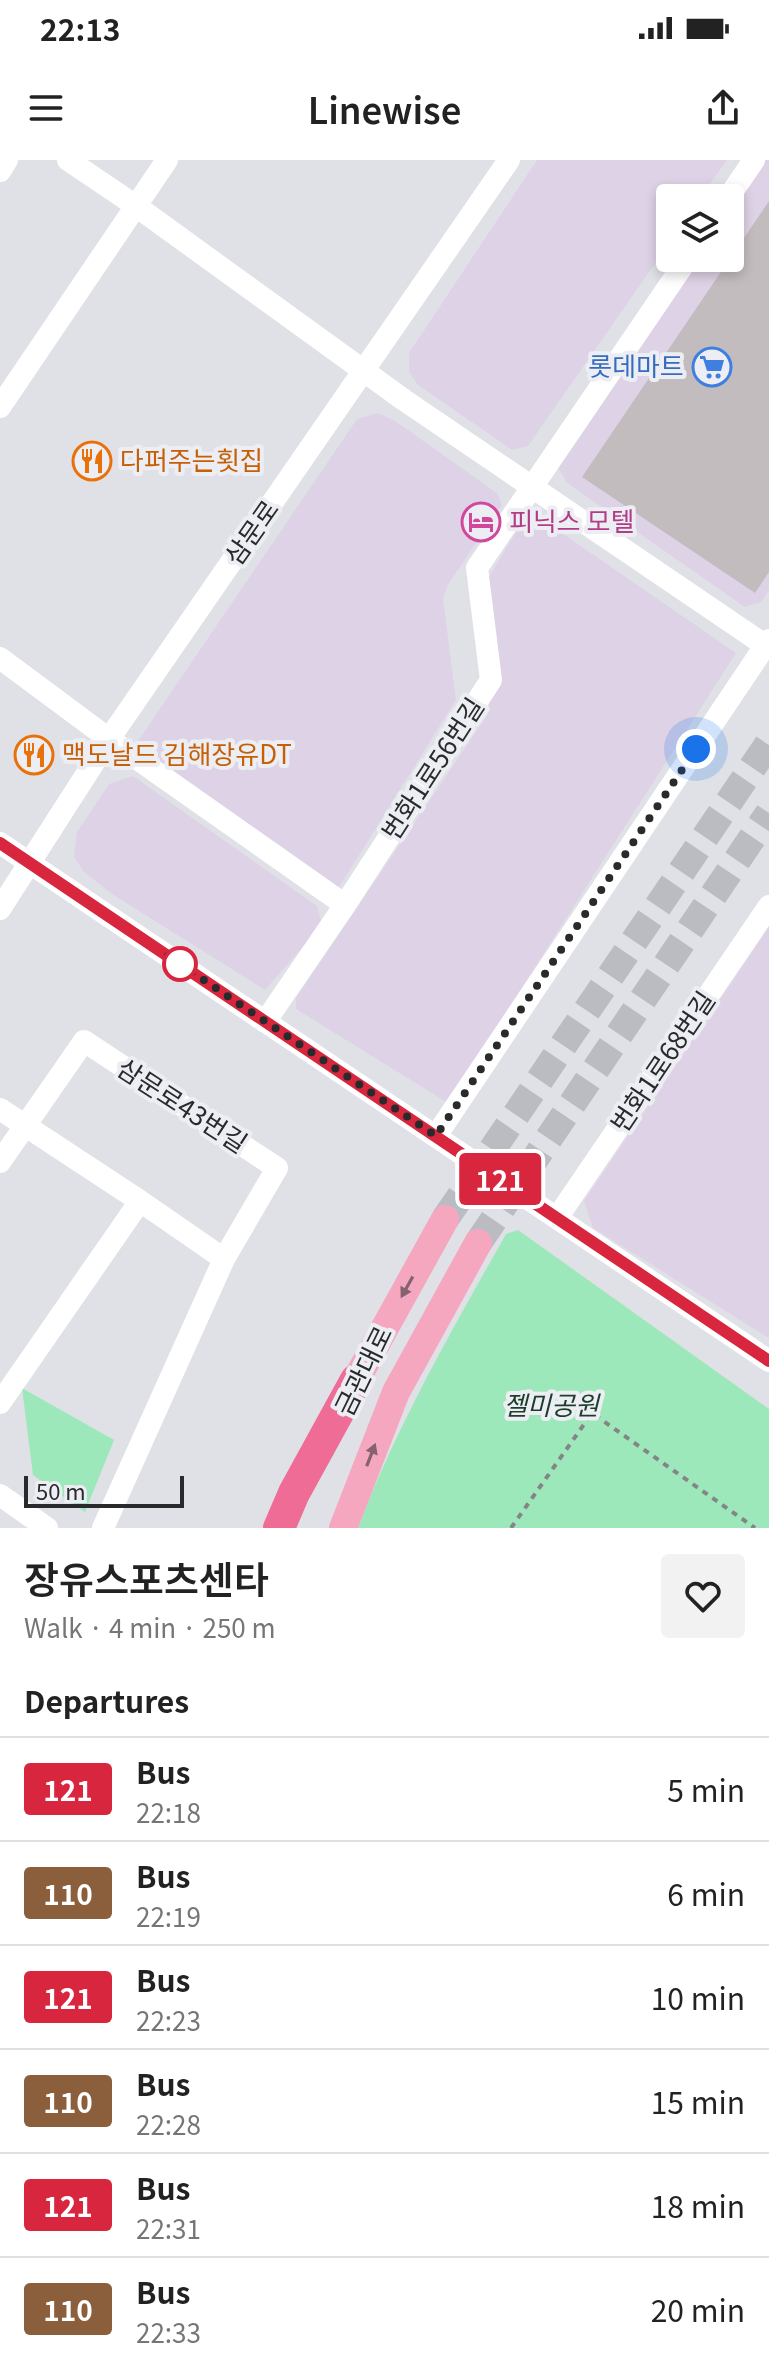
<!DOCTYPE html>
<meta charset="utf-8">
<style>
body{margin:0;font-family:Georgia,"Noto Sans KR",serif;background:#f2f2f2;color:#222;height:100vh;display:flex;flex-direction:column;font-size:30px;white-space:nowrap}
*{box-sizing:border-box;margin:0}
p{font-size:26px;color:#767676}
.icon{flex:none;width:44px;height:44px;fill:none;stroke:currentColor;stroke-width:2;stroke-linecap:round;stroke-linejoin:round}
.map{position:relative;height:1368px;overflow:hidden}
.side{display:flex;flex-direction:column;background:#fff;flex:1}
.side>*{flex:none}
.badge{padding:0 16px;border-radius:6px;font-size:28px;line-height:52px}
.tools{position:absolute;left:656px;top:24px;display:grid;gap:16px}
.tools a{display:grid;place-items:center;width:88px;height:88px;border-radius:8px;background:#fff;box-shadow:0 4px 12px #0003;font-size:40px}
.scale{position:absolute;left:24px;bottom:20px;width:160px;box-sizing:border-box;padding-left:8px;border:4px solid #292a2c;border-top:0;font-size:22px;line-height:28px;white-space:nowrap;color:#292a2c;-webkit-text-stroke:6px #edeef4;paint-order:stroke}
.you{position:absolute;width:40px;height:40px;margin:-20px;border:6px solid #fff;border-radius:50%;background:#1a73e8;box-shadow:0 0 0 12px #1a73e833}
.map>.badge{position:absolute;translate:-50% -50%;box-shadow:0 0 0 4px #fff}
h2{padding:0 24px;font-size:30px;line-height:72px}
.round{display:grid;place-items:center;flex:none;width:84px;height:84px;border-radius:8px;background:#f2f2f2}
.overview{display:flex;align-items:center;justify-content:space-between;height:136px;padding:0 24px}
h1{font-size:38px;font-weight:600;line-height:60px}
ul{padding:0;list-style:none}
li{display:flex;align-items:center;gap:24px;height:104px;padding:0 24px;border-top:2px solid #e0e0e0}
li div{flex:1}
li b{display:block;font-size:30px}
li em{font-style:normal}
li .badge{min-width:88px;font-weight:700;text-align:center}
.status{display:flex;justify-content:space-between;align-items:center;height:56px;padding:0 40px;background:#fff;direction:ltr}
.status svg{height:22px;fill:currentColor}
header{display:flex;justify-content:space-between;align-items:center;height:104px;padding:0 24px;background:#fff;font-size:36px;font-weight:600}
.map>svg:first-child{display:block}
.commercial{fill:#ded2e6}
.green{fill:#9de8ba}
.building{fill:#c3bcbf}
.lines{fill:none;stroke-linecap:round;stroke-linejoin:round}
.major-tunnel{stroke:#bbbcc2;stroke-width:28;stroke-dasharray:28 14;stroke-linecap:butt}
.path{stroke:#848589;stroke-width:4;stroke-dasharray:6 6;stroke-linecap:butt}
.minor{stroke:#fff;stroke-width:22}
.major{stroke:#f5a7c0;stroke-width:28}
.highway{stroke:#ee6c96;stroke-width:32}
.oneway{fill:#85626f}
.line-casing{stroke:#fff;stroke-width:18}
.line{stroke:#d7263d;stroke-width:12}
.walk{stroke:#292a2c;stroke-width:8;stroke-dasharray:0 14.4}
.stop-dot{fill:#fff;stroke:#d7263d;stroke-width:4}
.labels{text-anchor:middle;stroke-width:8;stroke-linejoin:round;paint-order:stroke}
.shop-label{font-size:26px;fill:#366cbe;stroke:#edeef4;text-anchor:end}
.food-label{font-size:26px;fill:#c56008;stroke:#edeef4;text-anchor:start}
.hotel-label{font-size:26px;fill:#b23c85;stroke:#edeef4;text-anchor:start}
.street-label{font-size:26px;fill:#292a2c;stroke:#edeef4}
.park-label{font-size:26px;font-style:italic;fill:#1b3d2a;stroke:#edeef4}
</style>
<div class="status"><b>22:13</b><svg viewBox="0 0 49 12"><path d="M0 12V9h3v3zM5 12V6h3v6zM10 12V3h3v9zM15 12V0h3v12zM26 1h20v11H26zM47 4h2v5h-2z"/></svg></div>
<header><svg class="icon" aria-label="menu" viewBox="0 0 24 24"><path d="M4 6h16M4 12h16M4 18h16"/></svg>Linewise<svg class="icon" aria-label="share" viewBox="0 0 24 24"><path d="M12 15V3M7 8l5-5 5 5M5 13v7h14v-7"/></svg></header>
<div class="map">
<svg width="769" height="1368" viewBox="0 0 769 1368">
<rect width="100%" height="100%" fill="#e0e1e7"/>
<path class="commercial" d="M 537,0 L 727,0 L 700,38 L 670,38 L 670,82 L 528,286 L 512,290 L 418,225 L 409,212 L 409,193 Z
M 759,0 L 769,0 L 769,430 L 761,442 L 745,447 L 567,323 L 557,305 L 692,98 L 730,98 L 730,43 Z
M 378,253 L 395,261 L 497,333 L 502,345 L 447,426 L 443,439 L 456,540 L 336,732 L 143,600 L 136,584 L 357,259 Z
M 525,357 L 540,358 L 736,493 L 448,943 L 296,849 L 296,838 L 490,551 L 474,442 Z
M 133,616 L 317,746 L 322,765 L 265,830 L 112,734 L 83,711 L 74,696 L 77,672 L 109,624 Z
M 769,767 L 769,1178 L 593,1068 L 584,1041 Z"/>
<path class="green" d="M 518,1070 L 769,1249 L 769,1368 L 358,1368 C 397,1265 452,1170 506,1074 Z
M 22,1228 L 114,1280 L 85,1352 L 33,1315 Z"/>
<path class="building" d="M 769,41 L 769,412 L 755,433 L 582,317 Z"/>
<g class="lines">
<path class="major-tunnel" d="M 445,1059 L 769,583
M 478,1083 L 769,653"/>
<path class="path" d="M 511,1368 L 592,1253 L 755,1368"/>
<path class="minor" d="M 68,0 L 136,46 L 404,240 L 769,488
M 0,11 L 7,0
M 728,38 L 754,0
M 0,247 L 167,0
M 0,498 L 109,579 L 345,745 L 491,520 L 477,408 L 688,98
M 0,683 L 769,1201
M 0,749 L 109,579 L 509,0
M 265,862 L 345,745
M 0,949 L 140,1041 L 224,1099
M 436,976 L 769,480
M 0,1002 L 84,881 L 277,1008 L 224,1099 L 103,1368
M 557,1058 L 769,746
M 0,1243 L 140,1041
M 0,1335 L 47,1368"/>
<path class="major" d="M 347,1242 L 356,1220 L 445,1059
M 343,1368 L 396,1232 L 478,1083"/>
<path class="highway" d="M 279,1368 L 294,1333 L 356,1220"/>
</g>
<defs><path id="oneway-solid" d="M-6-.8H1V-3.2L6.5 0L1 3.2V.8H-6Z" transform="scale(2)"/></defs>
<g class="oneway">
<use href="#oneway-solid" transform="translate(407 1127) rotate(119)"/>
<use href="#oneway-solid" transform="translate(371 1295) rotate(-69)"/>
</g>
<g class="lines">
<g class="line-casing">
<path id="line" d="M 0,683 L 769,1201"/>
</g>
<use href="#line" class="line"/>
<path class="walk" d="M 180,804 L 168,796 L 436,976 L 696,589"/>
</g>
<defs>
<g id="supermarket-ring" transform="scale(2)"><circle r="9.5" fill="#edeef4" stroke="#3f7fe0" stroke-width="1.5"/><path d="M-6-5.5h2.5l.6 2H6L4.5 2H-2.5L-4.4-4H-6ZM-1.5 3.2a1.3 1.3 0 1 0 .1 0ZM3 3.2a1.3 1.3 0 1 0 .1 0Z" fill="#3f7fe0"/></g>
<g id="restaurant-ring" transform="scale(2)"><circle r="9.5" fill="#edeef4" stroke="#e8710a" stroke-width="1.5"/><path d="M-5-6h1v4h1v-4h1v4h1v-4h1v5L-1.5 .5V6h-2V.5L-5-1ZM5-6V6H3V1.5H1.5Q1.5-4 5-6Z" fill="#e8710a"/></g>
<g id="hotel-ring" transform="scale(2)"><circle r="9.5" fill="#edeef4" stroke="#d1479c" stroke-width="1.5"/><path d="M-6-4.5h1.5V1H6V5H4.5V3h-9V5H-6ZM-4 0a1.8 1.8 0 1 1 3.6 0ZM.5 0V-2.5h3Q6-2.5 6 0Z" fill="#d1479c"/></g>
</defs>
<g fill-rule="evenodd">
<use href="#supermarket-ring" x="712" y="207"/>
<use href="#restaurant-ring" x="92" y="301"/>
<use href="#hotel-ring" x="481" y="362"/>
<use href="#restaurant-ring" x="34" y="595"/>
</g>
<circle class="stop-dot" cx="180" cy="804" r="16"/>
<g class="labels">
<g class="shop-label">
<text x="684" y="216">롯데마트</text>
</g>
<g class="food-label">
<text x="120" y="310">다퍼주는횟집</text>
<text x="62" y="604">맥도날드 김해장유DT</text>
</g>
<g class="hotel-label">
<text x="509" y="371">피닉스 모텔</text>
</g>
<g class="street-label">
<text transform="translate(252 373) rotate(-55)" y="9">삼문로</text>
<text transform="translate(433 609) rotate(-57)" y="9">번화1로56번길</text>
<text transform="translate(663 902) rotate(-56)" y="9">번화1로68번길</text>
<text transform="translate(182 946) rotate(33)" y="9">삼문로43번길</text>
<text transform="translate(364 1211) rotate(-64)" y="9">금관대로</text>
</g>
<g class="park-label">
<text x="551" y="1255">젤미공원</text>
</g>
</g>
</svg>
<div class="tools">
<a><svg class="icon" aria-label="layers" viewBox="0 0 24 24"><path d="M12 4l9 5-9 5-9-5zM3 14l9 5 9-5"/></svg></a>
</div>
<div class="scale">50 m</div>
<div class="you" style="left:696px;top:589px"></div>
<b class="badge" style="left:500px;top:1019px;background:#d7263d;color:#fff">121</b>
</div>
<section class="side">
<div class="overview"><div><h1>장유스포츠센타</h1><p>Walk · 4 min · 250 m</p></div><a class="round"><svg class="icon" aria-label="heart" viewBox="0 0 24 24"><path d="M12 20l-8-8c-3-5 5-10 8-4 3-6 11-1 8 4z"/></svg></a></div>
<h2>Departures</h2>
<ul>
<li><span class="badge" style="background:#d7263d;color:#fff">121</span><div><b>Bus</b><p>22:18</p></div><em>5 min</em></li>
<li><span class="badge" style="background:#8b5e3c;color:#fff">110</span><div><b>Bus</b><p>22:19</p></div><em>6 min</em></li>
<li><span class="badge" style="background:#d7263d;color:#fff">121</span><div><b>Bus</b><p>22:23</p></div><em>10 min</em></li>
<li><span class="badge" style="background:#8b5e3c;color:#fff">110</span><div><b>Bus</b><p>22:28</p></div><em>15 min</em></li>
<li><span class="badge" style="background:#d7263d;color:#fff">121</span><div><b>Bus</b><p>22:31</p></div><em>18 min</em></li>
<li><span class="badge" style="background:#8b5e3c;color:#fff">110</span><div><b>Bus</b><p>22:33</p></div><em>20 min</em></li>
</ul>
</section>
